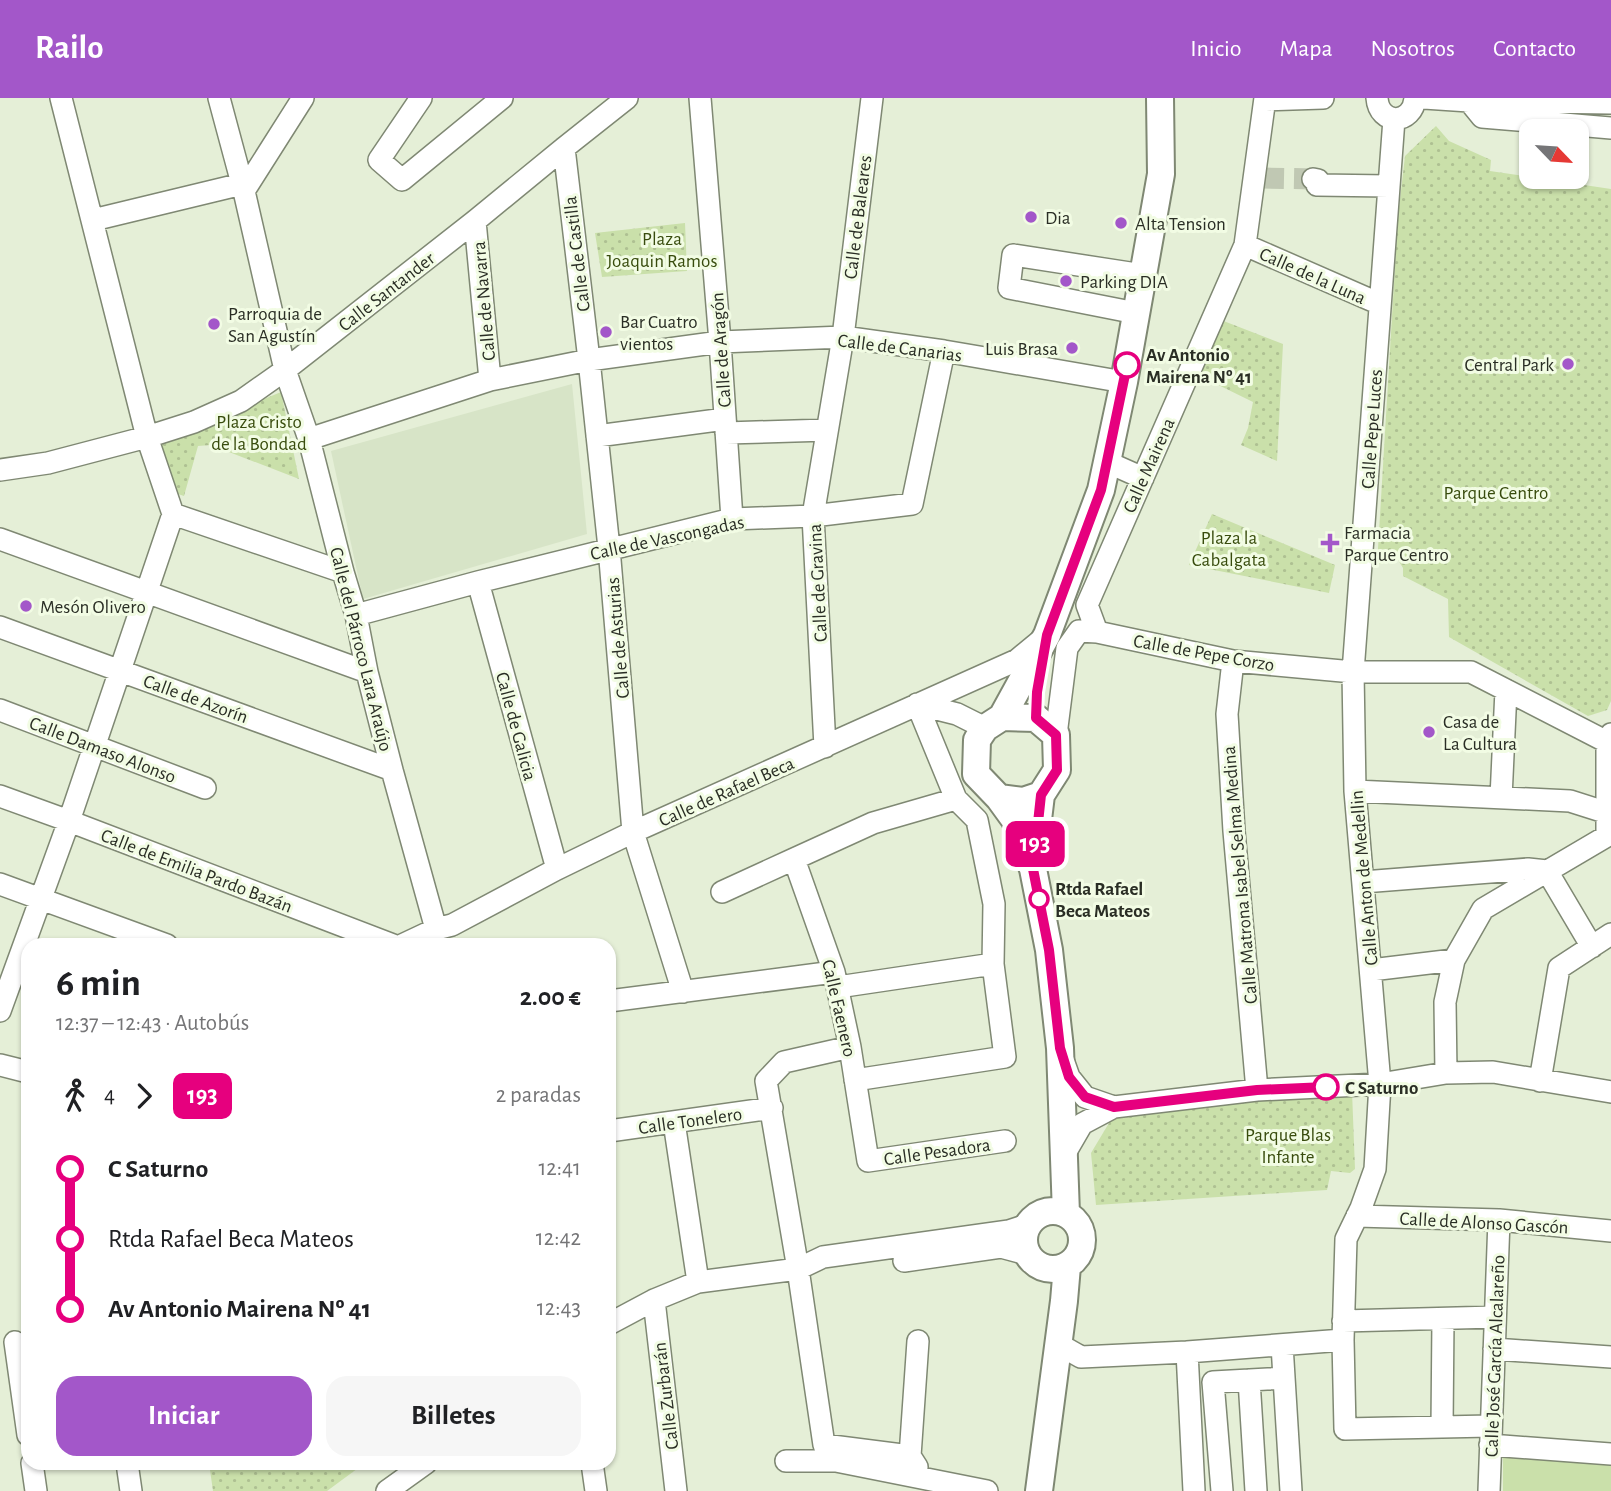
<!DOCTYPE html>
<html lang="es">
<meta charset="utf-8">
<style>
body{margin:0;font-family:"Alegreya Sans",sans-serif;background:#f6f6f6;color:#202124;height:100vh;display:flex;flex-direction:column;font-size:26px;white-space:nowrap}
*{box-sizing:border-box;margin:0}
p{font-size:23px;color:#757577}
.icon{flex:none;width:38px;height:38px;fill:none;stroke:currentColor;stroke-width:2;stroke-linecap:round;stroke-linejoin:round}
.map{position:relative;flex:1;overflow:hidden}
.details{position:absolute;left:21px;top:840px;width:595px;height:532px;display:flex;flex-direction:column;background:#fff;border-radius:21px;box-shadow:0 2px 5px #0004}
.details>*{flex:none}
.badge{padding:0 14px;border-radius:10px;font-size:24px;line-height:46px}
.needle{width:46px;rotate:115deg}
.controls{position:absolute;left:1519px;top:21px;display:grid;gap:14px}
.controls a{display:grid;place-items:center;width:70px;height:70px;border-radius:14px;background:#fff;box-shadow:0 2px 5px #0004;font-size:35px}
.map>.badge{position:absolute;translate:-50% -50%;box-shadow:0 0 0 4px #fff}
.legs{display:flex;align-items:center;gap:10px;height:77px;padding:0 35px;font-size:23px}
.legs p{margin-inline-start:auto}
.headline{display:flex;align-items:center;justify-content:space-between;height:119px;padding:0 35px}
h1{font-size:38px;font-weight:700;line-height:52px}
.action{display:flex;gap:14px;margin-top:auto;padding:14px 35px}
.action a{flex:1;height:80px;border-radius:21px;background:#a357c9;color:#fff;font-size:28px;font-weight:700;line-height:80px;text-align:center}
.action a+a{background:#f6f6f6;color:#202124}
ul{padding:0 35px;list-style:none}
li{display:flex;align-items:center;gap:24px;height:70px;font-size:26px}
li i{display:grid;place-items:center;width:10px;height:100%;margin:0 9px;background:currentColor}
li i::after{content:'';width:18px;height:18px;margin:-9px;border:5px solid;border-radius:50%;background:#fff}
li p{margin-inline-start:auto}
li:first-child i{background:linear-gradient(#0000 50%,currentColor 0)}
li:last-child i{background:linear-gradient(currentColor 50%,#0000 0)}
header{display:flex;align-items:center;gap:42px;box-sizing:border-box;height:98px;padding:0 35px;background:#a357c9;color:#fff}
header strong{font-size:33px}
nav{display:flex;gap:38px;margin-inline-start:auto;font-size:24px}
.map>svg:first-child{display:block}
.built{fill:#d7e4c7}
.grass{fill:#cae0aa}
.park{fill:url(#park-dots)}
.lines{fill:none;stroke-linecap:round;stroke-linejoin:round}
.minor-tunnel{stroke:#c0c8b3;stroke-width:21;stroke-dasharray:21 10;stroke-linecap:butt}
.minor-casing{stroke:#7f8873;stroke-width:24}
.major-casing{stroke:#7f8873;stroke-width:30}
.minor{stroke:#fff;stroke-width:21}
.major{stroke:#fff;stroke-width:26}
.line-1-casing{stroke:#fff;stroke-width:16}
.line-1{stroke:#e6007e;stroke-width:10}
.poi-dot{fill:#a357c9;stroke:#f2fce4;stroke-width:2.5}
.stop-1-dot{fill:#fff;stroke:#e6007e;stroke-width:3.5}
.labels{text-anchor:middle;stroke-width:6;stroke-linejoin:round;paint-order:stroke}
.street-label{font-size:19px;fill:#2a2e25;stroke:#f2fce4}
.poi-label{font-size:19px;fill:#2a2e25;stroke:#f2fce4;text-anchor:start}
.park-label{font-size:19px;fill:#384c0d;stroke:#f2fce4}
.stop-label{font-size:19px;font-weight:bold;fill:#2a2e25;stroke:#f2fce4;text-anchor:start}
</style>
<header>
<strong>Railo</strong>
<nav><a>Inicio</a><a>Mapa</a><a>Nosotros</a><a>Contacto</a></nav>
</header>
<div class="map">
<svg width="1611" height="1393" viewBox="0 0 1611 1393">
<defs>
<pattern id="park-dots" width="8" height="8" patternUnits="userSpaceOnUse" patternTransform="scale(1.75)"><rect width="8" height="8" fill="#cae0aa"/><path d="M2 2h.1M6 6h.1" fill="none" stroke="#aec092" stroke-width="1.8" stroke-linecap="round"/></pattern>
</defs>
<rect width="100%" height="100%" fill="#e5efd7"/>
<path class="built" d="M 572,286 L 587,436 L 363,501 L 331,353 Z"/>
<path class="grass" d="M 1503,1357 L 1611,1366 L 1611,1393 L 1503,1393 Z"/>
<path class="park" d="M 1436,28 L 1449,43 L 1491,62 L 1490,73 L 1611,91 L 1611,603 L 1607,612 L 1588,618 L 1449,539 L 1448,501 L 1403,478 L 1403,470 L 1397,460 L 1377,467 L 1398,119 L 1405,58 Z
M 685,125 L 687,173 L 602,179 L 595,135 Z
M 1221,222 L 1283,246 L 1277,363 L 1241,347 L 1248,330 L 1253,304 L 1198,277 Z
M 281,294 L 299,381 L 211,347 L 198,348 L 184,398 L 172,394 L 161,344 Z
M 1212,416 L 1335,467 L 1329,495 L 1189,467 Z
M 1352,993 L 1355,1071 L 1350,1075 L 1331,1073 L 1327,1092 L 1096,1107 L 1091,1055 L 1115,1015 Z
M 209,1365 L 365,1365 L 327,1393 L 213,1393 Z"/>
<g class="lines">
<path class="minor-tunnel" d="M 1263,80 L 1313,81"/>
<g class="minor-casing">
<path id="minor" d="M 219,0 L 244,93 L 285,272 L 309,341 L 343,474 L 356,517 L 367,574 L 392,672 L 436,831
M 421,0 L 379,62 L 402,82 L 502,0
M 700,0 L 720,244 L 732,421
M 1377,0 C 1379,28 1413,27 1415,0
M 1424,0 L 1469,3 L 1611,5
M 1266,2 L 1323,0
M 1469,3 L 1482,19 L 1611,30
M 1394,21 L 1353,574 L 1355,693 L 1380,986 L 1375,1071 L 1361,1110 L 1346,1141 L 1343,1242 L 1345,1331 L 1490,1328
M 564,50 L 589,262 L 609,450 L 633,734 L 683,894
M 1313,81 L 1318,82 L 1317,87 L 1389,88
M 244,93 L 303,0
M 93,122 L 242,86
M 475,123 L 490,282
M 1245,147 L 1380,206
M 1136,215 L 1009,190 L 1013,157 L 1143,177
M 726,335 L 827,332
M 597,338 L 725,321
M 309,341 L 490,282 L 589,262 L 720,244 L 843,239 L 944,253 L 1124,284
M 1107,364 L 1143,380
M 0,372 L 48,365 L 147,339 L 194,324 L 241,303 L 285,272 L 475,123 L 564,50 L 627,0
M 173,416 L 343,474
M 0,441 L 367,574
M 478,484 L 557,771
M 356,517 L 478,484 L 732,421 L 813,418 L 912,406 L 944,253
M 0,529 L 392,672
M 1097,534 L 1087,507 L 1245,147 L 1265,0
M 1233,563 L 1227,616 L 1234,733 L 1257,992
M 917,606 L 957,616 L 985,630
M 0,612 L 205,690
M 1056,637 L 1067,550 L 1079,533 L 1097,534 L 1233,563 L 1353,574 L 1471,574 L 1611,646
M 825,649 L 813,418 L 843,239 L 872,0
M 1355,693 L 1570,703 L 1611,716
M 0,698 L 69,723 L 393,847
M 1501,700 L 1506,592
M 956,701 L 873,725 L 794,761 L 834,874 L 850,949 L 868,1063 L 1005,1043
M 1363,784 L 1528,771 L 1547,773 L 1592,849
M 0,786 L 167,847
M 722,794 L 794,761
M 402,847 L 436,831 L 452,827 L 557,771 L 633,734 L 1017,562 L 1040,543
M 1371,872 L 1454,862
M 838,889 L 993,866
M 609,903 L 834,874
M 0,913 L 69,723 L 173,416 L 147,339 L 61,0
M 850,949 L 784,964 L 766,983 L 798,1171 L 824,1347 L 910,1358
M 1063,962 L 1069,979 L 1085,999 L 1114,1009
M 0,967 L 28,974
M 1446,975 L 1445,904 L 1454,862 L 1483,811 L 1607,738 L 1607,645 L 1611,636
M 855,982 L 1005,959 L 993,866 L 994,806 L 977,722 L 956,701 L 917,606
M 1540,983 L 1559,870 L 1611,836
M 674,1024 L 698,1184
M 609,1033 L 772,1010
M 1064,1057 L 1082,1026 L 1114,1009 L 1257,992 L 1380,986 L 1446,975 L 1493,974 L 1611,994
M 1357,1118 L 1499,1122 L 1611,1133
M 904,1163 L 1001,1149 L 1027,1156
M 654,1202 L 676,1393
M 1343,1223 L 1495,1219
M 609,1226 L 654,1202 L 698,1184 L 798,1171 L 823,1159 L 1009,1133 L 1027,1127
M 15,1244 L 28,1337
M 1058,1246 L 1081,1259 L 1187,1254
M 1282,1247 L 1291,1393
M 1494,1251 L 1611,1259
M 1249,1282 L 1256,1393
M 1442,1329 L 1443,1221
M 1490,1347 L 1611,1356
M 786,1363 L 836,1363 L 987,1393
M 32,1365 L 36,1393
M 127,1365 L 131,1393
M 592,1365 L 596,1393
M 917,1369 L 910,1358 L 918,1243
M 387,1393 L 426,1365
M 1194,1393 L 1187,1254 L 1343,1242
M 1222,1393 L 1213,1284 L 1284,1280
M 1489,1393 L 1499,1122"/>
</g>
<g class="major-casing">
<path id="major" d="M 1002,619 L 1047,537 L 1101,392 L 1124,284 L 1161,76 L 1160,0
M 999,700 L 1023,703 L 1041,697 L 1057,672 L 1056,637 L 1036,620 L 1002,619 L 985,630 L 977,642 L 976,676 L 999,700 L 1015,722 L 1033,771 L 1049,852 L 1060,950 L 1066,1116
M 1033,763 L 1041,697
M1024 1142a29 29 0 1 1 58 0a29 29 0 1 1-58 0Z
M 1039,1393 L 1064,1203 L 1067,1168"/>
</g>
<use href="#minor" class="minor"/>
<use href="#major" class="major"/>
</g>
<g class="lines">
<g class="line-1-casing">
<path id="line-1" d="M 1127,267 L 1101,392 L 1047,537 L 1037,594 L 1036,620 L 1056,637 L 1057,672 L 1041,697 L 1033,771 L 1049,852 L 1060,950 L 1069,979 L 1085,999 L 1114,1009 L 1257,992 L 1326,989"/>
</g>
<use href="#line-1" class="line-1"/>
</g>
<g class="poi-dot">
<circle cx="1031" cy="119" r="7"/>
<circle cx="1121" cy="125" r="7"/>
<circle cx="1066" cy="183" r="7"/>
<circle cx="214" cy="226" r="7"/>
<circle cx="606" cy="234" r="7"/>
<circle cx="1072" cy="250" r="7"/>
<circle cx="1568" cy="266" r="7"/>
<path d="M1326.5 434.5h7v7h7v7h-7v7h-7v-7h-7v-7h7z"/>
<circle cx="26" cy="508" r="7"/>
<circle cx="1429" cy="634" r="7"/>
</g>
<g class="stop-1-dot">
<circle cx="1127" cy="267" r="12"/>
<circle cx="1039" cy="801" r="9"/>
<circle cx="1326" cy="989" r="12"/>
</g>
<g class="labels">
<g class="street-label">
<text transform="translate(857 119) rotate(-83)" y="7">Calle de Baleares</text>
<text transform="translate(576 156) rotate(-97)" y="7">Calle de Castilla</text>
<text transform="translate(1313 177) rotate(24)" y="7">Calle de la Luna</text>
<text transform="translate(386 193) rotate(-38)" y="7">Calle Santander</text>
<text transform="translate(483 203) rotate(-95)" y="7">Calle de Navarra</text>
<text transform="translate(900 249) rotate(7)" y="7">Calle de Canarias</text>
<text transform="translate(720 252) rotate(-94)" y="7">Calle de Aragón</text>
<text transform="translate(1371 331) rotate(-86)" y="7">Calle Pepe Luces</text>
<text transform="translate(1148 367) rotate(-66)" y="7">Calle Mairena</text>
<text transform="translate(667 439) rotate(-12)" y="7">Calle de Vascongadas</text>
<text transform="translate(817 485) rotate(-93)" y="7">Calle de Gravina</text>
<text transform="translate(617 540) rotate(-95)" y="7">Calle de Asturias</text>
<text transform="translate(362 551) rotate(76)" y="7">Calle del Párroco Lara Araújo</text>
<text transform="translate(1204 554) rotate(10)" y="7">Calle de Pepe Corzo</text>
<text transform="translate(196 600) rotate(20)" y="7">Calle de Azorín</text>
<text transform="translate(517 628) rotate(75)" y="7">Calle de Galicia</text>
<text transform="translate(103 651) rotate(21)" y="7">Calle Damaso Alonso</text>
<text transform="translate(726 693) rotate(-24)" y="7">Calle de Rafael Beca</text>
<text transform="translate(197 772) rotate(21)" y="7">Calle de Emilia Pardo Bazán</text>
<text transform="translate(1239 777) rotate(-95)" y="7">Calle Matrona Isabel Selma Medina</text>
<text transform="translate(1363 780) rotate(-95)" y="7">Calle Anton de Medellin</text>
<text transform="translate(840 910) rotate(77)" y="7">Calle Faenero</text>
<text transform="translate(690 1022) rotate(-8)" y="7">Calle Tonelero</text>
<text transform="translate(937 1053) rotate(-8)" y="7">Calle Pesadora</text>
<text transform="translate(1484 1124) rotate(3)" y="7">Calle de Alonso Gascón</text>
<text transform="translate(1494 1258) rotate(-88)" y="7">Calle José García Alcalareño</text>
<text transform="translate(665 1298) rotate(-97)" y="7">Calle Zurbarán</text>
</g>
<g class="poi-label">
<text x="1045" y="126">Dia</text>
<text x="1135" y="132">Alta Tension</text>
<text x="1080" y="190">Parking DIA</text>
<text x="228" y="222">Parroquia de<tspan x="228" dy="22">San Agustín</tspan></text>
<text x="620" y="230">Bar Cuatro<tspan x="620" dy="22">vientos</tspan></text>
<text x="1058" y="257" text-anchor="end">Luis Brasa</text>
<text x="1554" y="273" text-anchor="end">Central Park</text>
<text x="1344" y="441">Farmacia<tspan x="1344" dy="22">Parque Centro</tspan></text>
<text x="40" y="515">Mesón Olivero</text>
<text x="1443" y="630">Casa de<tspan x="1443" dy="22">La Cultura</tspan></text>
</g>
<g class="park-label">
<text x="662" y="147">Plaza<tspan x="662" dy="22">Joaquin Ramos</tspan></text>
<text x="259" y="330">Plaza Cristo<tspan x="259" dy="22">de la Bondad</tspan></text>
<text x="1496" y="401">Parque Centro</text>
<text x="1229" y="446">Plaza la<tspan x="1229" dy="22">Cabalgata</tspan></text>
<text x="1288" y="1043">Parque Blas<tspan x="1288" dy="22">Infante</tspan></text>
</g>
<g class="stop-label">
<text x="1146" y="263">Av Antonio<tspan x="1146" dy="22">Mairena Nº 41</tspan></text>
<text x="1055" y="797">Rtda Rafael<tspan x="1055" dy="22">Beca Mateos</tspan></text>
<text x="1345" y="996">C Saturno</text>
</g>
</g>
</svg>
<div class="controls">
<a><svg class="needle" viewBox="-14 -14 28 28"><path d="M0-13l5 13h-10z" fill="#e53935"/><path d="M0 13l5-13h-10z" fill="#757577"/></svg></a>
</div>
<b class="badge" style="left:1035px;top:746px;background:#e6007e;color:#fff">193</b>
<section class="details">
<div class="headline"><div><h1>6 min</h1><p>12:37 – 12:43 · Autobús</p></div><b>2.00 €</b></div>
<div class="legs"><svg class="icon" aria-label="walk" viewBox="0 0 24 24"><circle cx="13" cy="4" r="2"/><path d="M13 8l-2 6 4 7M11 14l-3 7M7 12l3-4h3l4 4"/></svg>4<svg class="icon" aria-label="forward" viewBox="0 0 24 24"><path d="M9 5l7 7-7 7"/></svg><b class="badge" style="background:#e6007e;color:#fff">193</b><p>2 paradas</p></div>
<ul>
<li><i style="color:#e6007e"></i><b>C Saturno</b><p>12:41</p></li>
<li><i style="color:#e6007e"></i><span>Rtda Rafael Beca Mateos</span><p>12:42</p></li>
<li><i style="color:#e6007e"></i><b>Av Antonio Mairena Nº 41</b><p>12:43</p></li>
</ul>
<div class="action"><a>Iniciar</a><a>Billetes</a></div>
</section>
</div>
